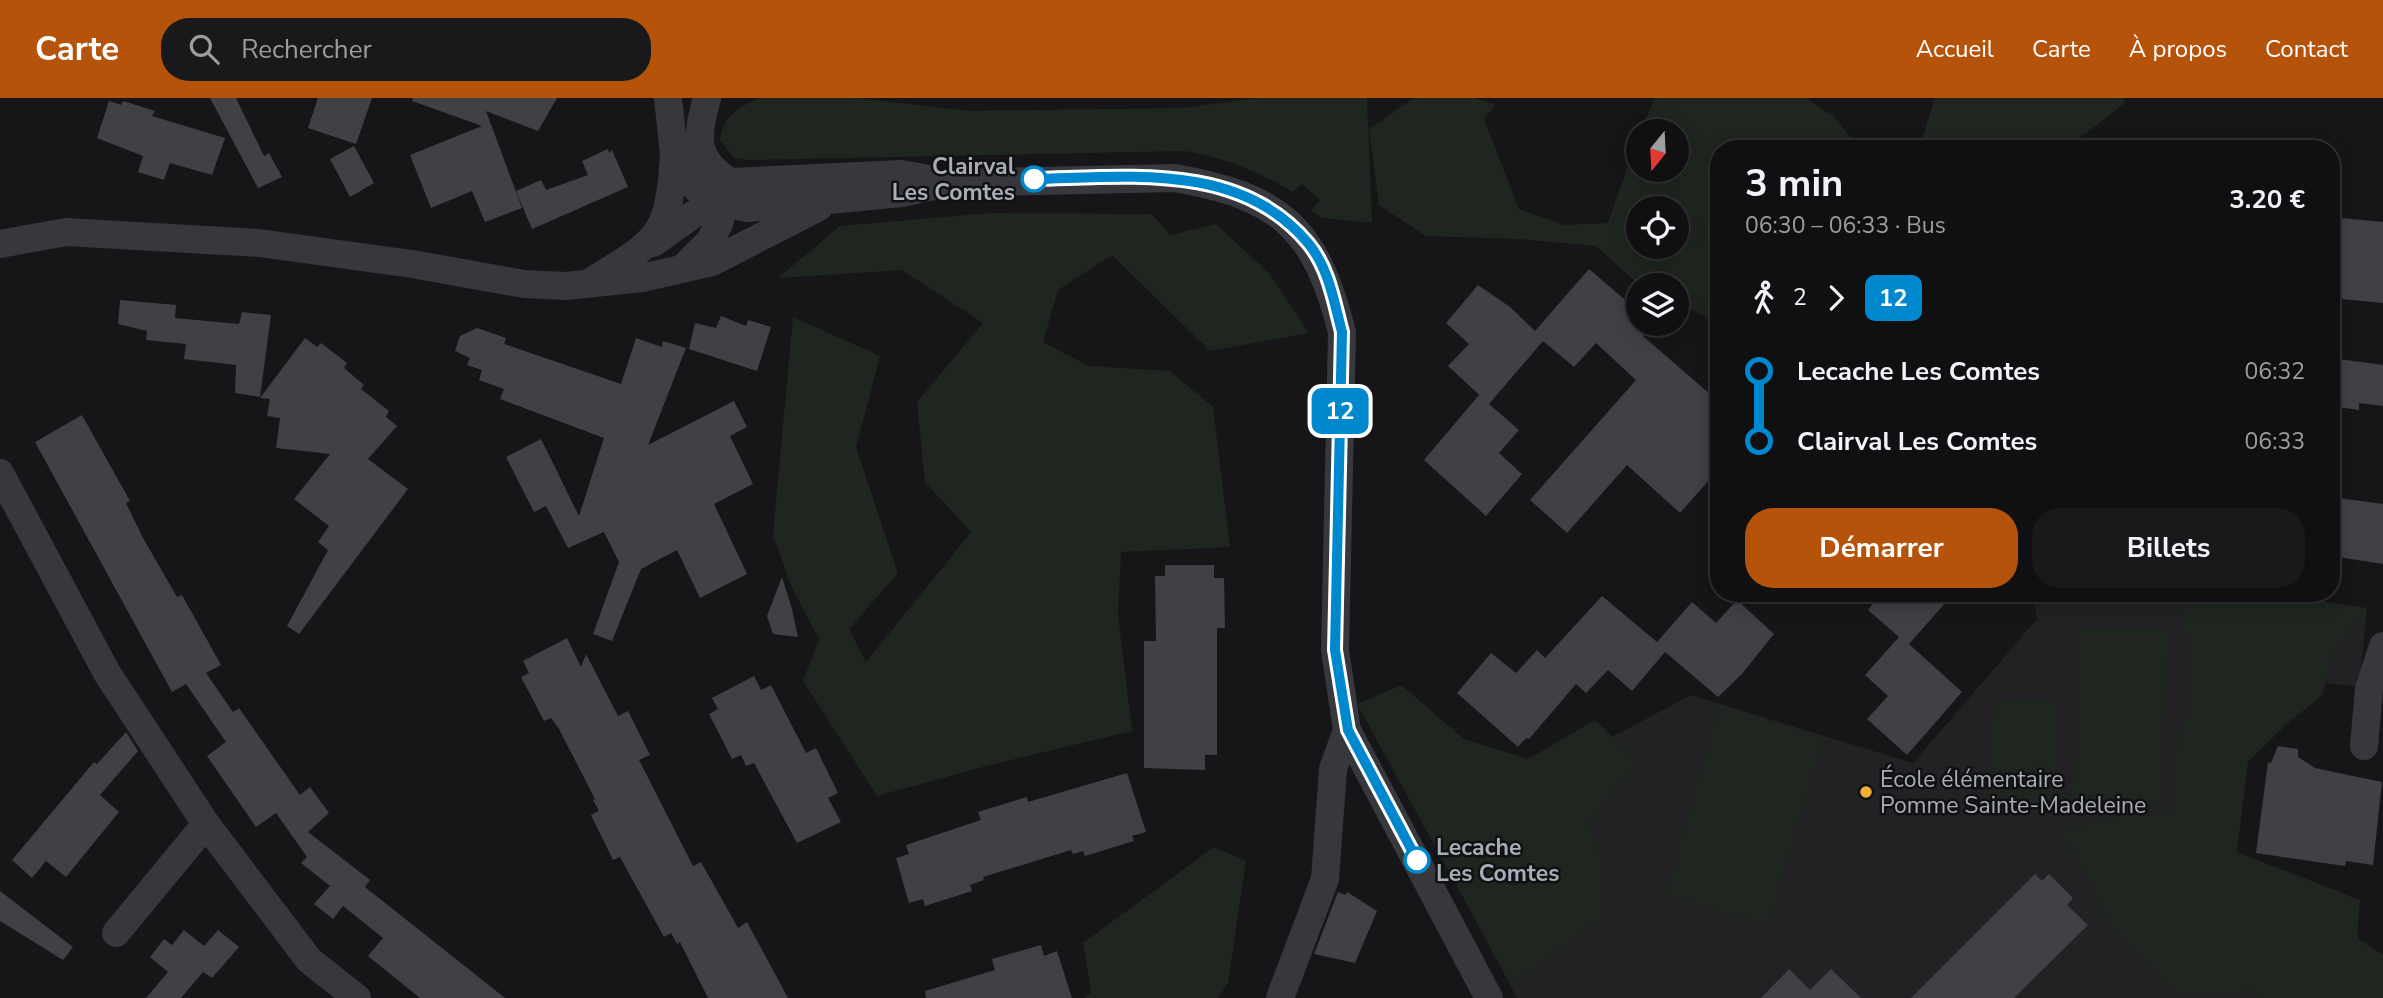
<!DOCTYPE html>
<html lang="fr">
<meta charset="utf-8">
<style>
body{margin:0;font-family:"Nunito Sans",sans-serif;background:#19191b;color:#f1f3f6;height:100vh;display:flex;flex-direction:column;font-size:26px;white-space:nowrap}
*{box-sizing:border-box;margin:0}
p{font-size:23px;color:#9c9d9f}
.icon{flex:none;width:38px;height:38px;fill:none;stroke:currentColor;stroke-width:2;stroke-linecap:round;stroke-linejoin:round}
.map{position:relative;flex:1;overflow:hidden}
.side{position:absolute;left:1710px;top:42px;width:630px;height:462px;display:flex;flex-direction:column;background:#101012;border-radius:28px;box-shadow:0 4px 18px #0003,0 0 0 2px #303032}
.side>*{flex:none}
.badge{padding:0 14px;border-radius:10px;font-size:24px;line-height:46px}
.needle{width:46px;rotate:198deg}
.controls{position:absolute;left:1626px;top:21px;display:grid;gap:14px}
.controls a{display:grid;place-items:center;width:63px;height:63px;border-radius:50%;background:#101012;box-shadow:0 4px 18px #0003,0 0 0 2px #303032;font-size:35px}
.map>.badge{position:absolute;translate:-50% -50%;box-shadow:0 0 0 4px #fff}
.legs{display:flex;align-items:center;gap:10px;height:77px;padding:0 35px;font-size:23px}
.legs p{margin-inline-start:auto}
.summary{display:flex;align-items:center;justify-content:space-between;height:119px;padding:0 35px}
h1{font-size:38px;font-weight:700;line-height:52px}
.action{display:flex;gap:14px;margin-top:auto;padding:14px 35px}
.action a{flex:1;height:80px;border-radius:28px;background:#b45309;color:#fff;font-size:28px;font-weight:700;line-height:80px;text-align:center}
.action a+a{background:#19191b;color:#f1f3f6}
ul{padding:0 35px;list-style:none}
li{display:flex;align-items:center;gap:24px;height:70px;font-size:26px}
li i{display:grid;place-items:center;width:10px;height:100%;margin:0 9px;background:currentColor}
li i::after{content:'';width:18px;height:18px;margin:-9px;border:5px solid;border-radius:50%;background:#101012}
li p{margin-inline-start:auto}
li:first-child i{background:linear-gradient(#0000 50%,currentColor 0)}
li:last-child i{background:linear-gradient(currentColor 50%,#0000 0)}
header{display:flex;align-items:center;gap:42px;box-sizing:border-box;height:98px;padding:0 35px;background:#b45309;color:#fff}
header strong{font-size:33px}
nav{display:flex;gap:38px;margin-inline-start:auto;font-size:24px}
.search{width:490px;height:63px;background:#19191b;display:flex;align-items:center;gap:18px;box-sizing:border-box;padding:0 24px;border-radius:28px;color:#9c9d9f;font-size:26px}
.map>svg:first-child{display:block}
.built{fill:#222225}
.green{fill:#1e261f;fill-rule:evenodd}
.building{fill:#404145}
.lines{fill:none;stroke-linecap:round;stroke-linejoin:round}
.street{stroke:#37383d;stroke-width:28}
.line-1-casing{stroke:#fff;stroke-width:16}
.line-1{stroke:#0088ce;stroke-width:10}
.stop-1-dot{fill:#fff;stroke:#0088ce;stroke-width:3.5}
.poi-dot{fill:#f2b134;stroke:#111113;stroke-width:2.5}
.labels{text-anchor:middle;stroke-width:5;stroke-linejoin:round;paint-order:stroke}
.stop-label{font-size:23px;font-weight:bold;fill:#a8adb8;stroke:#111113;text-anchor:end}
.poi-label{font-size:23px;fill:#a8adb8;stroke:#111113;text-anchor:start}
</style>
<header>
<strong>Carte</strong>
<div class="search"><svg class="icon" aria-label="search" viewBox="0 0 24 24"><circle cx="10" cy="10" r="6"/><path d="M15 15l6 6"/></svg>Rechercher</div>
<nav><a>Accueil</a><a>Carte</a><a>À propos</a><a>Contact</a></nav>
</header>
<div class="map">
<svg width="2383" height="900" viewBox="0 0 2383 900">
<rect width="100%" height="100%" fill="#161618"/>
<path class="built" d="M 2235,495 L 2298,500 L 2367,510 L 2359,589 L 2233,573 L 2242,705 L 2235,768 L 2311,900 L 1517,900 L 1430,736 L 1691,597 L 1913,665 L 2037,521 L 2032,496 Z"/>
<path class="green" d="M 761,0 L 856,0 L 970,13 L 1182,10 L 1257,0 L 1367,0 L 1372,125 L 1322,120 L 1311,113 L 1320,102 L 1302,86 L 1293,94 C 1258,74 1224,59 1184,53 L 750,62 L 734,60 L 720,42 C 722,18 740,8 761,0 Z
M 1414,0 L 1474,0 L 1496,7 L 1484,21 L 1519,111 L 1564,127 L 1608,125 L 1638,38 L 1638,72 L 1676,72 L 1676,33 L 1640,33 L 1655,0 L 1806,0 L 1834,19 L 1860,51 L 1718,51 L 1717,224 L 1677,205 L 1676,187 L 1639,187 L 1596,148 L 1518,141 L 1426,138 L 1379,107 L 1369,31 ZM 1638,110 L 1676,110 L 1676,149 L 1638,149 Z
M 1935,0 L 2122,0 L 2125,5 L 2066,51 L 1919,51 Z
M 991,115 L 1152,116 L 1170,137 L 1216,126 L 1269,175 L 1309,235 L 1210,253 L 1112,157 L 1058,192 L 1043,244 L 1089,268 L 1170,273 L 1213,309 L 1230,449 L 1121,454 L 1118,516 L 1132,633 L 990,667 L 877,698 L 803,583 L 819,541 L 791,488 L 773,437 L 793,219 L 880,258 L 856,349 L 898,475 L 849,531 L 866,564 L 971,434 L 925,384 L 917,304 L 983,225 L 902,172 L 778,180 L 840,128 Z
M 2202,495 L 2367,510 L 2333,555 L 2322,598 L 2291,622 L 2248,664 L 2237,754 L 2360,802 L 2357,840 L 2383,857 L 2383,900 L 2261,900 L 2256,892 L 2176,897 L 2103,816 L 2083,770 L 2060,733 L 2121,718 L 2172,716 L 2178,641 L 2193,596 L 2189,552 L 2179,506 Z
M 2080,529 L 2168,531 L 2162,709 L 2072,706 Z
M 1401,587 L 1464,641 L 1528,661 L 1595,622 L 1637,663 L 1588,724 L 1602,766 L 1600,821 L 1511,887 L 1357,606 Z
M 1994,602 L 2058,603 L 2053,714 L 1988,711 Z
M 1720,606 L 1823,640 L 1768,827 L 1666,796 Z
M 1214,749 L 1246,763 L 1228,885 L 1218,900 L 1085,900 L 1091,894 L 1083,845 Z"/>
<path class="building" d="M 210,0 L 236,0 L 264,58 L 269,55 L 282,79 L 258,90 Z
M 318,0 L 372,0 L 356,46 L 308,30 Z
M 413,0 L 557,0 L 538,33 L 486,13 L 522,110 L 485,124 L 472,93 L 431,110 L 410,57 L 482,28 L 412,3 Z
M 109,3 L 121,7 L 123,3 L 155,13 L 152,18 L 225,40 L 212,77 L 170,65 L 164,82 L 138,74 L 143,58 L 97,40 Z
M 354,48 L 374,85 L 350,99 L 330,61 Z
M 608,51 L 609,55 L 612,52 L 628,89 L 532,131 L 516,93 L 541,82 L 546,92 L 588,77 L 582,63 Z
M 2331,119 L 2383,124 L 2383,205 L 2331,200 Z
M 1589,171 L 1638,213 L 1638,226 L 1652,229 L 1643,238 L 1718,303 L 1718,372 L 1680,415 L 1627,367 L 1567,435 L 1530,402 L 1636,282 L 1596,245 L 1574,269 L 1543,243 L 1489,306 L 1519,332 L 1499,355 L 1522,376 L 1486,418 L 1424,362 L 1479,297 L 1488,305 L 1448,268 L 1469,246 L 1446,225 L 1478,187 L 1510,209 L 1535,233 Z
M 120,202 L 176,207 L 175,220 L 239,226 L 242,214 L 271,217 L 260,299 L 235,295 L 236,267 L 184,261 L 186,246 L 146,242 L 147,233 L 118,226 Z
M 721,218 L 746,228 L 748,222 L 771,229 L 757,273 L 689,251 L 695,225 L 716,230 Z
M 477,230 L 506,240 L 504,246 L 621,286 L 636,240 L 662,249 L 663,243 L 686,250 L 648,347 L 734,303 L 747,329 L 730,338 L 753,386 L 714,406 L 747,476 L 700,500 L 677,452 L 641,471 L 612,543 L 593,536 L 619,464 L 604,434 L 568,450 L 546,408 L 534,414 L 506,359 L 541,341 L 579,418 L 604,340 L 500,301 L 504,291 L 479,282 L 482,272 L 467,267 L 470,260 L 455,253 L 460,238 Z
M 305,240 L 317,249 L 321,245 L 347,265 L 344,270 L 364,287 L 361,291 L 389,313 L 386,319 L 397,328 L 368,361 L 408,391 L 299,536 L 287,528 L 328,452 L 318,444 L 329,428 L 294,401 L 330,356 L 276,350 L 280,320 L 267,318 L 270,301 L 260,300 Z
M 2331,260 L 2383,267 L 2383,308 L 2359,305 L 2359,312 L 2331,308 Z
M 82,317 L 130,403 L 126,405 L 143,440 L 177,499 L 182,497 L 221,567 L 206,575 L 233,614 L 239,610 L 300,697 L 310,689 L 329,715 L 308,734 L 370,782 L 365,789 L 505,900 L 420,900 L 368,858 L 383,840 L 343,808 L 333,821 L 314,806 L 330,788 L 301,765 L 307,759 L 276,715 L 256,729 L 207,658 L 226,644 L 186,586 L 172,594 L 35,344 Z
M 2331,399 L 2383,406 L 2383,466 L 2331,458 Z
M 1165,467 L 1214,467 L 1214,480 L 1224,480 L 1225,530 L 1217,530 L 1217,657 L 1205,657 L 1205,672 L 1144,670 L 1144,543 L 1156,543 L 1155,478 L 1165,478 Z
M 782,479 L 792,511 L 798,539 L 773,536 L 767,518 Z
M 1882,495 L 1954,495 L 1909,546 L 1962,594 L 1907,657 L 1867,621 L 1888,598 L 1865,577 L 1899,539 L 1868,512 Z
M 1602,498 L 1657,544 L 1692,504 L 1716,525 L 1737,502 L 1774,536 L 1741,577 L 1718,599 L 1665,554 L 1632,593 L 1608,572 L 1586,595 L 1576,586 L 1529,641 L 1526,640 L 1518,649 L 1457,595 L 1491,555 L 1516,575 L 1537,552 L 1545,560 Z
M 567,540 L 581,569 L 586,556 L 618,618 L 628,613 L 650,657 L 639,662 L 693,768 L 701,764 L 738,830 L 747,824 L 788,900 L 708,900 L 680,844 L 677,846 L 671,835 L 664,839 L 620,759 L 613,762 L 591,717 L 599,713 L 593,702 L 595,701 L 559,631 L 551,620 L 544,623 L 521,579 L 529,575 L 523,563 Z
M 754,578 L 761,592 L 771,587 L 806,655 L 816,650 L 838,695 L 828,700 L 841,724 L 797,745 L 754,665 L 746,668 L 741,657 L 732,661 L 709,616 L 718,611 L 712,600 Z
M 126,634 L 138,653 L 100,697 L 119,714 L 66,779 L 46,763 L 32,780 L 12,762 L 94,664 L 97,666 Z
M 2278,648 L 2298,651 L 2298,659 L 2315,670 L 2382,684 L 2373,767 L 2346,763 L 2345,768 L 2256,755 L 2268,664 L 2271,665 Z
M 1127,675 L 1146,734 L 1132,738 L 1134,743 L 1085,758 L 1083,753 L 1073,756 L 1071,752 L 983,779 L 984,782 L 970,787 L 972,793 L 925,808 L 923,801 L 909,805 L 896,760 L 909,756 L 906,747 L 981,722 L 978,714 L 1027,699 L 1028,704 Z
M 2035,776 L 2042,783 L 2049,776 L 2073,800 L 2067,807 L 2088,827 L 2014,900 L 1911,900 Z
M 0,793 L 73,849 L 63,862 L 0,823 Z
M 1338,794 L 1345,797 L 1347,794 L 1377,813 L 1355,865 L 1314,856 Z
M 184,832 L 204,848 L 218,832 L 239,849 L 212,880 L 203,874 L 181,900 L 146,900 L 168,874 L 150,859 L 164,841 L 172,847 Z
M 1041,847 L 1044,858 L 1057,853 L 1072,900 L 926,900 L 925,893 L 995,872 L 992,861 Z
M 1789,871 L 1810,892 L 1831,871 L 1861,900 L 1761,900 Z"/>
<g class="lines">
<path class="street" d="M 668,0 L 674,56 L 681,69 L 697,91 L 723,105 L 747,110 L 902,95 L 947,85 L 1174,80 C 1281,98 1316,131 1342,234 L 1335,552 L 1347,632 L 1489,900
M 707,0 C 696,39 693,60 730,84 L 901,76 L 924,80
M 653,145 L 694,116 L 723,105
M 0,146 L 66,134 L 259,145 L 412,166 L 524,186 L 566,188 L 642,180 L 712,164 L 819,109
M 685,168 L 710,143 L 719,126 L 728,90
M 592,183 C 660,141 669,138 674,56
M 0,375 L 107,575 L 206,726 L 309,862 L 357,900
M 2364,648 L 2369,591 L 2383,548
M 116,835 L 206,726
M 1280,900 L 1325,781 L 1333,671 L 1347,632"/>
</g>
<g class="lines">
<g class="line-1-casing">
<path id="line-1" d="M 1034,81 C 1128,79 1241,64 1308,145 C 1329,170 1334,204 1342,234 L 1335,552 L 1348,632 L 1417,762"/>
</g>
<use href="#line-1" class="line-1"/>
</g>
<g class="stop-1-dot">
<circle cx="1034" cy="81" r="12"/>
<circle cx="1417" cy="762" r="12"/>
</g>
<circle class="poi-dot" cx="1866" cy="694" r="7"/>
<g class="labels">
<g class="stop-label">
<text x="1015" y="76">Clairval<tspan x="1015" dy="26">Les Comtes</tspan></text>
<text x="1436" y="757" text-anchor="start">Lecache<tspan x="1436" dy="26">Les Comtes</tspan></text>
</g>
<g class="poi-label">
<text x="1880" y="689">École élémentaire<tspan x="1880" dy="26">Pomme Sainte-Madeleine</tspan></text>
</g>
</g>
</svg>
<div class="controls">
<a><svg class="needle" viewBox="-14 -14 28 28"><path d="M0-13l5 13h-10z" fill="#e53935"/><path d="M0 13l5-13h-10z" fill="#9c9d9f"/></svg></a>
<a><svg class="icon" aria-label="locate" viewBox="0 0 24 24"><circle cx="12" cy="12" r="6"/><path d="M12 2v4M12 18v4M2 12h4M18 12h4"/></svg></a>
<a><svg class="icon" aria-label="layers" viewBox="0 0 24 24"><path d="M12 4l9 5-9 5-9-5zM3 14l9 5 9-5"/></svg></a>
</div>
<b class="badge" style="left:1340px;top:313px;background:#0088ce;color:#fff">12</b>
<section class="side">
<div class="summary"><div><h1>3 min</h1><p>06:30 – 06:33 · Bus</p></div><b>3.20 €</b></div>
<div class="legs"><svg class="icon" aria-label="walk" viewBox="0 0 24 24"><circle cx="13" cy="4" r="2"/><path d="M13 8l-2 6 4 7M11 14l-3 7M7 12l3-4h3l4 4"/></svg>2<svg class="icon" aria-label="forward" viewBox="0 0 24 24"><path d="M9 5l7 7-7 7"/></svg><b class="badge" style="background:#0088ce;color:#fff">12</b></div>
<ul>
<li><i style="color:#0088ce"></i><b>Lecache Les Comtes</b><p>06:32</p></li>
<li><i style="color:#0088ce"></i><b>Clairval Les Comtes</b><p>06:33</p></li>
</ul>
<div class="action"><a>Démarrer</a><a>Billets</a></div>
</section>
</div>
